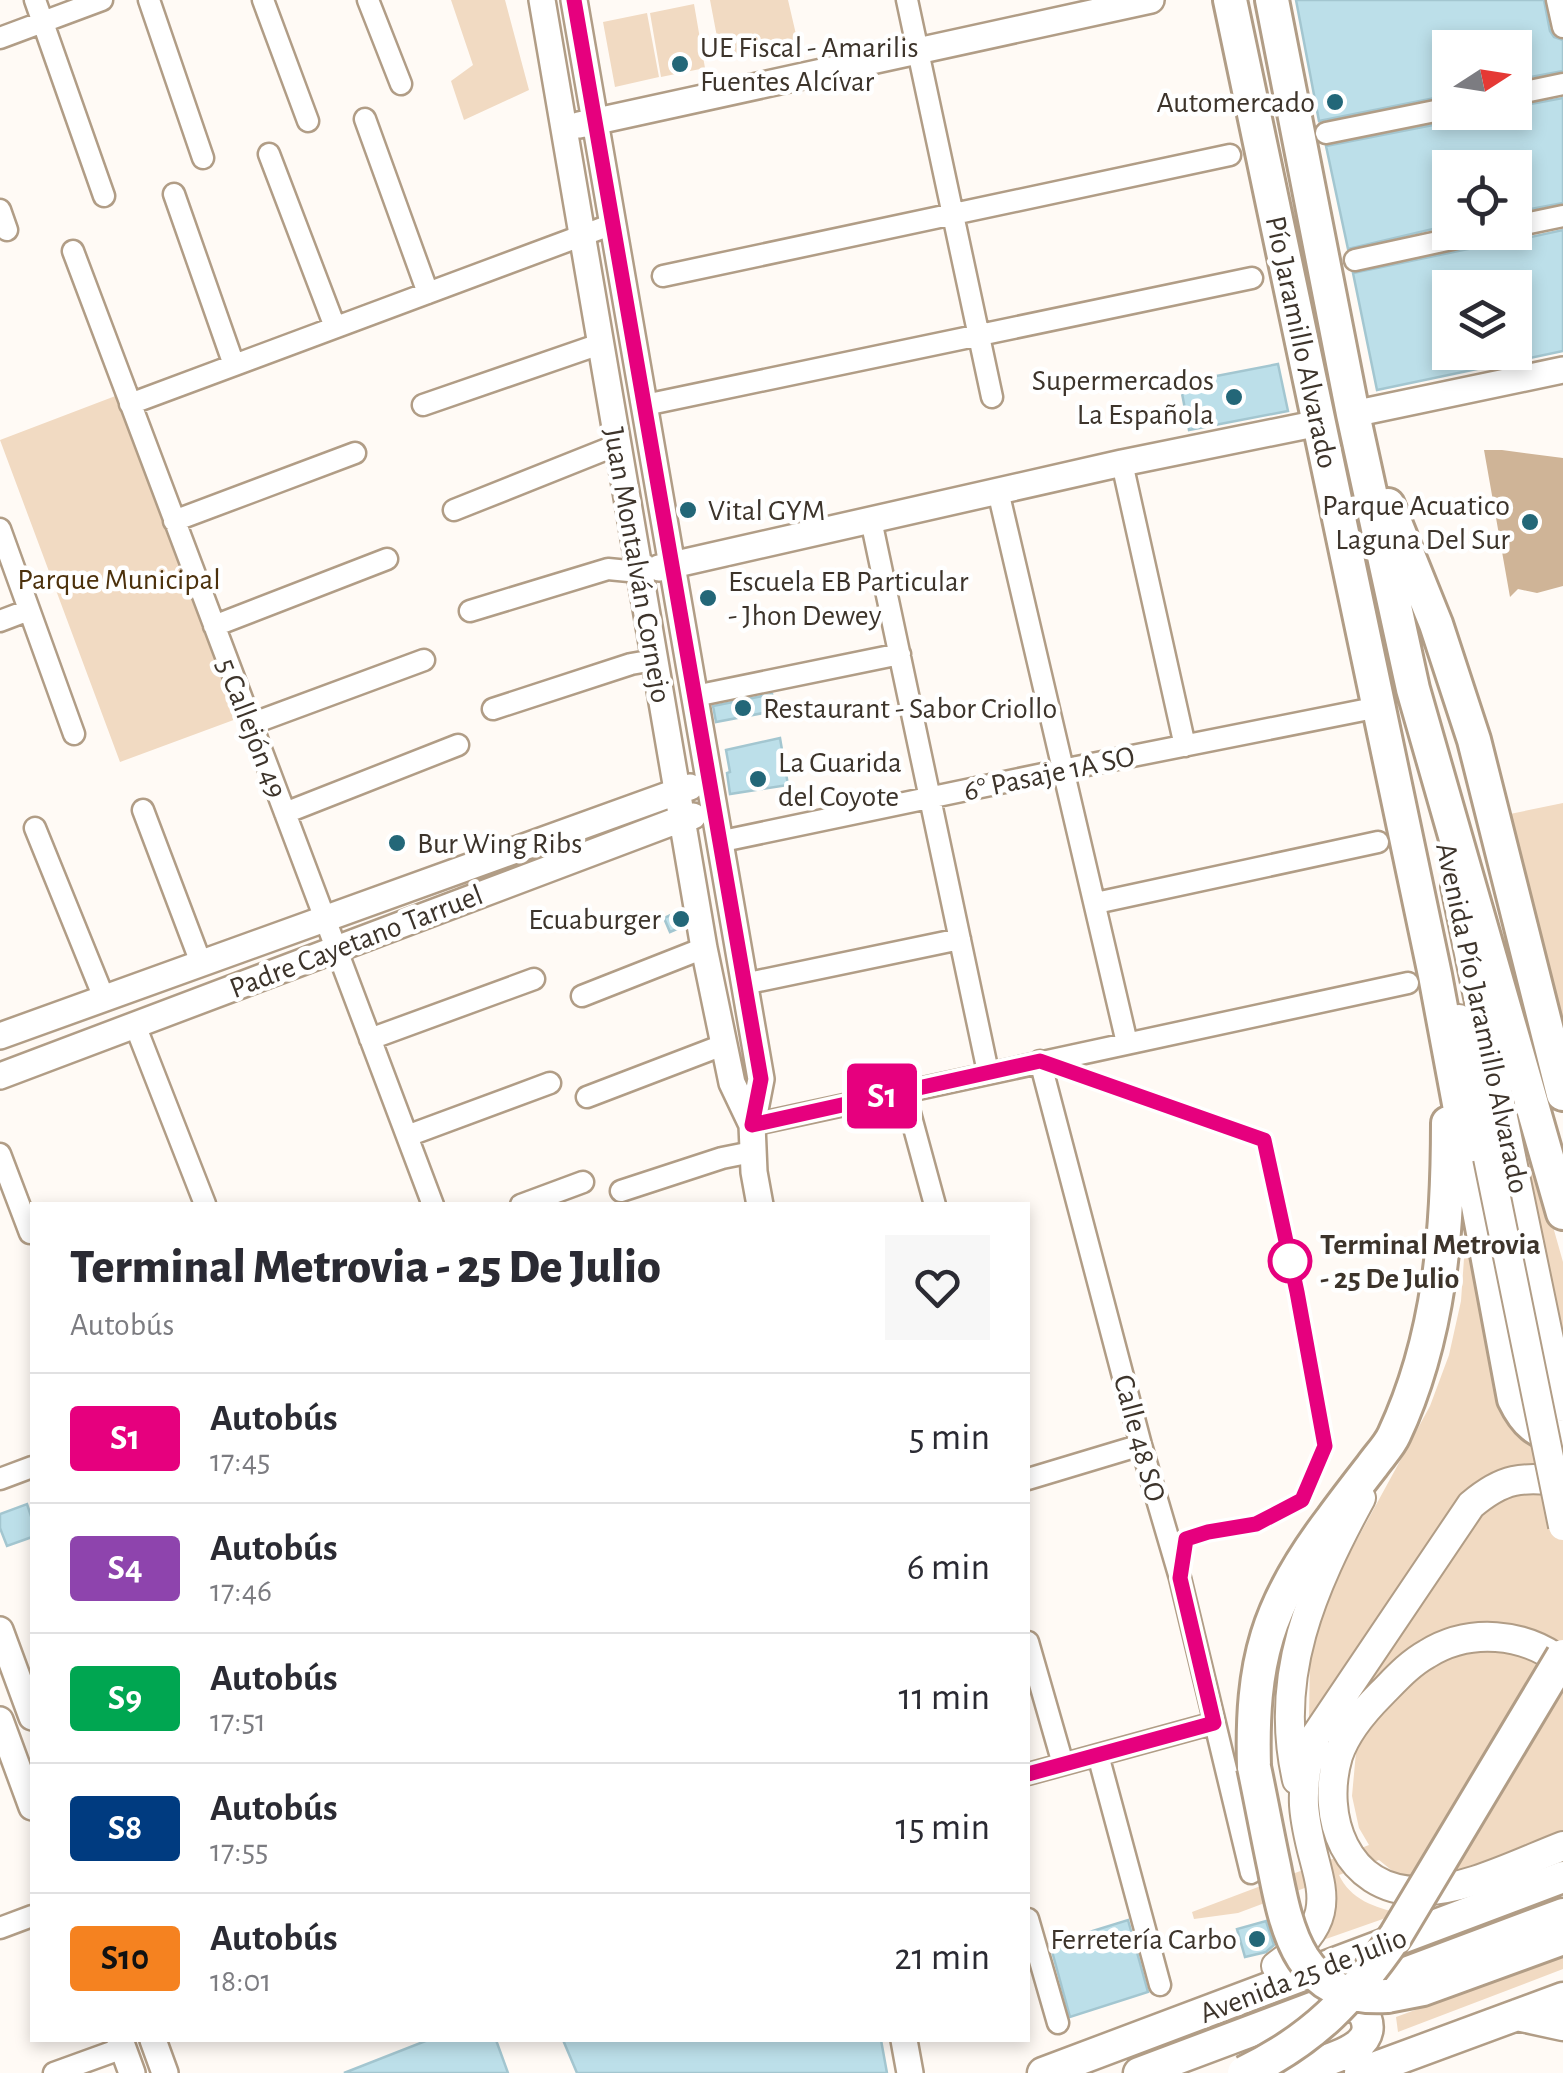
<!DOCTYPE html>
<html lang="es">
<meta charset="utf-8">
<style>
body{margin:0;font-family:"Alegreya Sans",sans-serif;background:#f7f7f7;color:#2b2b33;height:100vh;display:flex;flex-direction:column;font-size:38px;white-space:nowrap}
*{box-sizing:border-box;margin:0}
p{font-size:32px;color:#7c7c81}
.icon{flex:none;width:55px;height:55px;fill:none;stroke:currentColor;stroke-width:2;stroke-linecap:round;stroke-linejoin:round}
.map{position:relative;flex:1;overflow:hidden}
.drawer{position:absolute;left:30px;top:1202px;width:1000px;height:840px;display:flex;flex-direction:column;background:#fff;border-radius:0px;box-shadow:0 5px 15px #0003}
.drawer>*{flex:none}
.badge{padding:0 20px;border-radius:8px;font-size:35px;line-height:65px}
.needle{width:65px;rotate:78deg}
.buttons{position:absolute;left:1432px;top:30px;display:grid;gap:20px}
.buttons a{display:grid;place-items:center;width:100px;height:100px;border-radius:0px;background:#fff;box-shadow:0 5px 15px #0003;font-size:50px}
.map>.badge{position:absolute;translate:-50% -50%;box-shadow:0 0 0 5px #fff}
.round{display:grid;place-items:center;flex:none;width:105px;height:105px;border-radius:0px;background:#f7f7f7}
.summary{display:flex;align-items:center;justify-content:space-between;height:170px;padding:0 40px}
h1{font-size:48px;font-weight:800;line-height:75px}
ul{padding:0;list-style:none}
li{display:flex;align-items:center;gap:30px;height:130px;padding:0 40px;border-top:2px solid #e1e1e2}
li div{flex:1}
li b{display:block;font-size:38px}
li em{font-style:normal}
li .badge{min-width:110px;font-weight:700;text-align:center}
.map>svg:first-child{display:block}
.green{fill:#f1dac2}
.water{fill:#cfb497}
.building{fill:#bcdfe9;stroke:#a3c6d0;stroke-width:2.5;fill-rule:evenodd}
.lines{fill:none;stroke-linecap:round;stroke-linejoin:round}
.minor-casing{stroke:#b19d86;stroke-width:25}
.tertiary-casing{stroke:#b19d86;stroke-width:30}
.secondary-casing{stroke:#b19d86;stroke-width:32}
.primary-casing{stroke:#b19d86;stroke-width:35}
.trunk-casing{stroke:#b19d86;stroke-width:38}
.minor{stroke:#fff;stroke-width:20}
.tertiary{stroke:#fff;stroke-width:25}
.secondary{stroke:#fff;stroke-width:28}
.primary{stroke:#fff;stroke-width:30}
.trunk{stroke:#fff;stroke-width:32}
.secondary-bridge-casing{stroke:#b19d86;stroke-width:32;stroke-linecap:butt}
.trunk-bridge-casing{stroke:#b19d86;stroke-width:38;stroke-linecap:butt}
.secondary-bridge{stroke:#fff;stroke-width:28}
.trunk-bridge{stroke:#fff;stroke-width:32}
.line-casing{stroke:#fff;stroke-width:22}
.line{stroke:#e6007e;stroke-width:15}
.poi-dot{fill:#236778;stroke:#fff;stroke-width:4}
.stop-dot{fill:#fff;stroke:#e6007e;stroke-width:5}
.labels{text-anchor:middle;stroke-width:9;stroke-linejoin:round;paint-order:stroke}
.poi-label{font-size:30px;fill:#3d342b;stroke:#fff;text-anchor:start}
.street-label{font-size:30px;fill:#3d342b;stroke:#fff}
.park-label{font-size:30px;fill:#4c310c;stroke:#fff}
.stop-label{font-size:30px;font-weight:bold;fill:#3d342b;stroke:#fff;text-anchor:start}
</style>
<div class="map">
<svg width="1563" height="2073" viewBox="0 0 1563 2073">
<rect width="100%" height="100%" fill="#fffaf5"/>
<path class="green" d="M 451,0 L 505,0 L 529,90 L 464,120 L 451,81 L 473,65 Z
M 710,0 L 788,0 L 798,43 L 721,58 Z
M 694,4 L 705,68 L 661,77 L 650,13 Z
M 647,13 L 659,77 L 615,87 L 603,22 Z
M 118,395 L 239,718 L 120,762 L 0,440 Z
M 1563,803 L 1563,1020 L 1510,814 Z
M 1524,1124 L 1563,1262 L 1563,1349 L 1517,1126 Z
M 1468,1202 L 1563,1449 L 1563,1473 L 1459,1503 L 1309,1719 L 1310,1654 L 1320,1614 L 1335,1580 L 1430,1406 L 1449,1355 L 1461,1301 Z
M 1535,1491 L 1563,1502 L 1563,1836 L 1454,1877 L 1401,1878 L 1379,1860 L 1339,1875 C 1350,1899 1375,1908 1400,1913 L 1323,1940 C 1334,1919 1338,1901 1334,1877 L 1238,1913 L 1194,1919 L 1192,1912 L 1369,1845 L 1359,1828 L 1352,1796 L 1361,1697 L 1401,1633 L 1474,1525 L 1493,1505 L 1514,1493 Z
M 1563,1956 L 1563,1969 L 1398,2032 L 1396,2017 Z"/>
<path class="water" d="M 1484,450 L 1502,450 L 1563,458 L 1563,586 L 1537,593 L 1518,589 L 1510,597 Z"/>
<path class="building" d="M 1296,0 L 1544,0 L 1550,31 L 1554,37 L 1563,40 L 1563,71 L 1515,80 L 1515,48 L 1450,48 L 1450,95 L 1319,121 Z
M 1563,98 L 1563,203 L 1515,212 L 1515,168 L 1450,168 L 1450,225 L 1348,249 L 1326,146 L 1453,121 L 1463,112 L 1515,112 L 1515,107 Z
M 1563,230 L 1563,351 L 1377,390 L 1353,273 L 1487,245 L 1494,241 L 1497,232 L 1503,232 L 1510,239 L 1517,240 ZM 1450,288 L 1515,288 L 1515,352 L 1450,352 Z
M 1278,364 L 1288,411 L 1189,430 L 1180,383 Z
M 772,694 L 774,711 L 716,722 L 713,706 Z
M 780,738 L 788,785 L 730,794 L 727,773 L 730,772 L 726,750 Z
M 681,910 L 684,926 L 670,932 L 664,918 Z
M 27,1504 L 32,1519 L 32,1537 L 7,1546 L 0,1528 L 0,1514 Z
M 1128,1920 L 1148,1992 L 1070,2017 L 1050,1944 Z
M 1266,1921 L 1274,1945 L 1266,1952 L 1245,1957 L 1237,1929 Z
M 428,2040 L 496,2040 L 508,2073 L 344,2073 Z
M 563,2040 L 881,2040 L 887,2073 L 577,2073 Z"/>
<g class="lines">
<g class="minor-casing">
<path id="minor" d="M 35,0 L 104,196
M 149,0 L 203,158
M 263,0 L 308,121
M 368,0 L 401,84
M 907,0 L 992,397
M 1557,0 L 1563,27
M 0,38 L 102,0
M 1515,94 L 1563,84
M 365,119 L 428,293
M 1326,133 L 1450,108
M 269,154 L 335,327
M 174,194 L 234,365
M 0,210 L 7,230
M 1515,226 L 1563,216
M 73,251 L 433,1205
M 1355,260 L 1484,232
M 663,276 L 1230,155
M 130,404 L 613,224
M 423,405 L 600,344
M 645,405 L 1252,278
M 1122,463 L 1185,746
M 998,491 L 1127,1043
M 454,510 L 617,445
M 871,520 L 988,1072
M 174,521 L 355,453
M 0,529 L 74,734
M 470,611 L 608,569 L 639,572
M 0,621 L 29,610
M 214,626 L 387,559
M 695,696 L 900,654
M 493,709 L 631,664 L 654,660
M 251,724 L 424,660
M 143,810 L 201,963
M 285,813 L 458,745
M 35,828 L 104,998
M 718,842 L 1062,770 L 1379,707
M 1096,903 L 1378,842
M 744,984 L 960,939
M 582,996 L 704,948
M 135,1025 L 205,1204
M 370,1039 L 534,979
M 1040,1061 L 1141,1445 L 1180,1578 L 1251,1873
M 904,1091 L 935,1205
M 587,1097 L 723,1045
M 752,1125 L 1408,983
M 407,1136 L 550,1083
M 0,1154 L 30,1233
M 621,1191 L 722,1158 L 752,1152
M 521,1205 L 583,1182
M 0,1479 L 32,1467
M 1028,1479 L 1141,1445
M 1028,1642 L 1063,1764
M 1098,1755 L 1160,1985
M 1028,1774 L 1214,1723
M 1028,1919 L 1058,2023
M 0,1928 L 32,1916
M 54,2073 L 123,2048"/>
</g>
<g class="tertiary-casing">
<path id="tertiary" d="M 542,0 L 704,948 L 732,1083 L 752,1125
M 574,0 L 761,1079 L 752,1125 L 754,1172 L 760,1205
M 579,125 L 1151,0
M 1353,414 L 1563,370
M 659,568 L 1122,463 L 1319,423
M 0,1036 L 690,787
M 0,1076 L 681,819 L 693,816
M 0,1630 L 32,1717
M 0,1720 L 32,1807
M 120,2040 L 132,2073
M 153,2040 L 165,2073
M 904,2040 L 910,2073"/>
</g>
<g class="secondary-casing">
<path id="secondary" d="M 1455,886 L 1563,1407
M 1459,1019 L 1488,1158
M 1563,1663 C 1524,1632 1469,1628 1427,1654 C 1409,1664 1395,1680 1381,1694 C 1363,1712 1346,1732 1338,1756 C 1320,1817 1346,1890 1418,1891 C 1465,1891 1519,1863 1563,1846
M 1297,1780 C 1273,1676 1312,1588 1361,1498
M 1276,1966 C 1354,1910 1309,1878 1304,1805 C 1303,1781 1307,1758 1316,1735 L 1471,1505 C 1504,1477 1521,1477 1563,1481"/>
</g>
<g class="primary-casing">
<path id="primary" d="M 1517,2015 L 1563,2025
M 1043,2073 L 1563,1877
M 1139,2073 L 1563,1914
M 1289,2073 C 1316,2061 1390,2052 1361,2009 L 1346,2005 L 1326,2010
M 1360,2073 L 1563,1998"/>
</g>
<g class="trunk-casing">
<path id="trunk" d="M 1230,0 L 1435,975 L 1514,1399 C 1525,1422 1537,1434 1563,1437
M 1272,0 L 1353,414 L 1413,689 L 1563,1213
M 1388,505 L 1436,624 L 1474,740 L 1563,1094
M 1254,1767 C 1251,1662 1267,1604 1331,1520 C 1344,1502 1358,1484 1372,1466 C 1379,1456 1389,1446 1394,1435 C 1440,1337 1448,1230 1448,1123
M 1387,1996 L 1423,1989 L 1563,1938"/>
</g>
<use href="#minor" class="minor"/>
<use href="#tertiary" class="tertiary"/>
<use href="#secondary" class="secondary"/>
<use href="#primary" class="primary"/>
<use href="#trunk" class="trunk"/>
<g class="secondary-bridge-casing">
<path id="secondary-bridge" d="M 1488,1158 L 1563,1526"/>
</g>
<g class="trunk-bridge-casing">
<path id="trunk-bridge" d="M 1254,1767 C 1261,1800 1267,1833 1274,1866 C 1287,1933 1301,2002 1387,1996
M 1244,2073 C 1314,2039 1352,1999 1396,1935 L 1563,1656"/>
</g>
<use href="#secondary-bridge" class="secondary-bridge"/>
<use href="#trunk-bridge" class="trunk-bridge"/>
</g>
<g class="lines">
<g class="line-casing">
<path id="line" d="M 574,0 L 761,1079 L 752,1125 L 1040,1061 L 1264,1140 L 1297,1292 L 1325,1446 L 1302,1500 L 1256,1524 L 1208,1532 L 1186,1539 L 1180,1578 L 1214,1723 L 1028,1774"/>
</g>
<use href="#line" class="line"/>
</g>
<g class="poi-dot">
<circle cx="680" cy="64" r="10"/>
<circle cx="1335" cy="102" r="10"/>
<circle cx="1234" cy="397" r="10"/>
<circle cx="688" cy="510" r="10"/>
<circle cx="1530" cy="522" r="10"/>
<circle cx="708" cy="598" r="10"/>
<circle cx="743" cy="708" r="10"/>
<circle cx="758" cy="779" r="10"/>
<circle cx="397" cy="843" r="10"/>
<circle cx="681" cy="919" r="10"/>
<circle cx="1257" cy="1939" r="10"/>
</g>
<circle class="stop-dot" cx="1290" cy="1261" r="20"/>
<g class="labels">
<g class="poi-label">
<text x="700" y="57">UE Fiscal - Amarilis<tspan x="700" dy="34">Fuentes Alcívar</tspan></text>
<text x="1315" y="112" text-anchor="end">Automercado</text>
<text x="1214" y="390" text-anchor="end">Supermercados<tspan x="1214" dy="34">La Española</tspan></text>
<text x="1510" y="515" text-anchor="end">Parque Acuatico<tspan x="1510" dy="34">Laguna Del Sur</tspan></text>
<text x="708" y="520">Vital GYM</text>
<text x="728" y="591">Escuela EB Particular<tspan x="728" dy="34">- Jhon Dewey</tspan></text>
<text x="763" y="718">Restaurant - Sabor Criollo</text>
<text x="778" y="772">La Guarida<tspan x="778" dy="34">del Coyote</tspan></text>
<text x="417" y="853">Bur Wing Ribs</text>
<text x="661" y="929" text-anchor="end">Ecuaburger</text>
<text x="1237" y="1949" text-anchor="end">Ferretería Carbo</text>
</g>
<g class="street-label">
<text transform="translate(1302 342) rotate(78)" y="10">Pío Jaramillo Alvarado</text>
<text transform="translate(638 565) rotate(80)" y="10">Juan Montalván Cornejo</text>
<text transform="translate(252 728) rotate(69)" y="10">5 Callejón 49</text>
<text transform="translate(1049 773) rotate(-12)" y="10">6° Pasaje 1A SO</text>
<text transform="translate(356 941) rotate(-21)" y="10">Padre Cayetano Tarruel</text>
<text transform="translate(1483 1018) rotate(78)" y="10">Avenida Pío Jaramillo Alvarado</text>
<text transform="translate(1140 1438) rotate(75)" y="10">Calle 48 SO</text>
<text transform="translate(1303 1975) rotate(-21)" y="10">Avenida 25 de Julio</text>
</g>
<g class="park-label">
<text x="119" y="589">Parque Municipal</text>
</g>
<g class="stop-label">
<text x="1320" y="1254">Terminal Metrovia<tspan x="1320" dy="34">- 25 De Julio</tspan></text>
</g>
</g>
</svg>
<div class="buttons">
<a><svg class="needle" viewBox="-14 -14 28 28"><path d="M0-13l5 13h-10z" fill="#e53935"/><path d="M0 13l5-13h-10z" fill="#7c7c81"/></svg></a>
<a><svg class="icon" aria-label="locate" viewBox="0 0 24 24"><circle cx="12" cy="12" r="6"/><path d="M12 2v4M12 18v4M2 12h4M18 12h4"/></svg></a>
<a><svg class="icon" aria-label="layers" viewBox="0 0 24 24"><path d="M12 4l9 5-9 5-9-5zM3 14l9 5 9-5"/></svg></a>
</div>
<b class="badge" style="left:882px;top:1096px;background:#e6007e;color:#fff">S1</b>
<section class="drawer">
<div class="summary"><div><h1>Terminal Metrovia - 25 De Julio</h1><p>Autobús</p></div><a class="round"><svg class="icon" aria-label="heart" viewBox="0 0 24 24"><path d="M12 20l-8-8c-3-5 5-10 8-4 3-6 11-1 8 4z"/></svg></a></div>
<ul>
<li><span class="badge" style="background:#e6007e;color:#fff">S1</span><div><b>Autobús</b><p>17:45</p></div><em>5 min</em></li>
<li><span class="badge" style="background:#8e44ad;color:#fff">S4</span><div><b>Autobús</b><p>17:46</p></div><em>6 min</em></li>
<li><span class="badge" style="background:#00a651;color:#fff">S9</span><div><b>Autobús</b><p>17:51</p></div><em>11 min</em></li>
<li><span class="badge" style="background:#003b80;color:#fff">S8</span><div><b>Autobús</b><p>17:55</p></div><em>15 min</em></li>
<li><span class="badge" style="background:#f58220;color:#111">S10</span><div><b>Autobús</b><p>18:01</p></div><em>21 min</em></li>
</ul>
</section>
</div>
